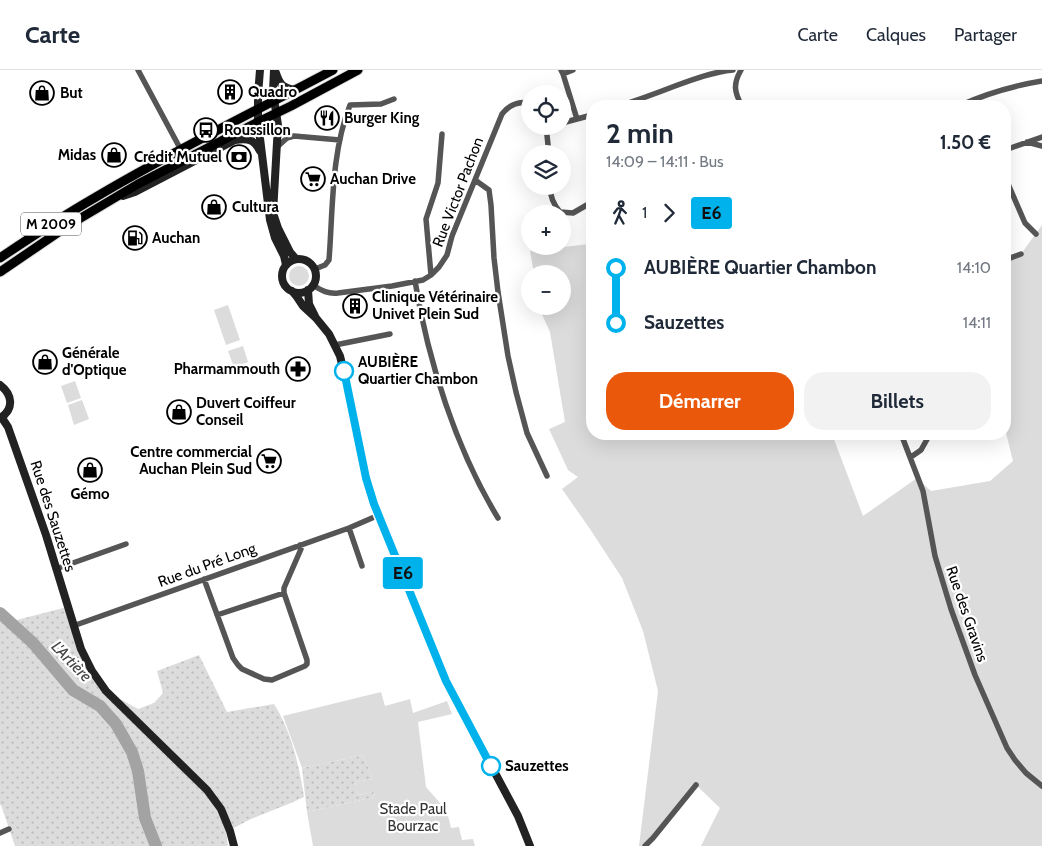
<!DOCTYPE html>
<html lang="fr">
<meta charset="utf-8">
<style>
body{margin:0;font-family:Cabin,sans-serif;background:#f2f2f3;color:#1f2937;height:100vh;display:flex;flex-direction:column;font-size:19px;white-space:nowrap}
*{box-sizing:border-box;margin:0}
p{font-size:16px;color:#747a83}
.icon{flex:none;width:28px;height:28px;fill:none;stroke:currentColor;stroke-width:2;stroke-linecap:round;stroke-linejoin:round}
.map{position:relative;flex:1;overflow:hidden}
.details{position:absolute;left:586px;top:30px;width:425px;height:340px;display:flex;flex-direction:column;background:#fff;border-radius:20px;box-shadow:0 5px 20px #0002}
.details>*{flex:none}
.badge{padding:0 10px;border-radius:4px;font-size:18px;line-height:32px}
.fabs{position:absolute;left:521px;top:15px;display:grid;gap:10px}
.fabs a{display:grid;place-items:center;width:50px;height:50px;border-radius:50%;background:#fff;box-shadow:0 5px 20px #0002;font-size:25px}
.map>.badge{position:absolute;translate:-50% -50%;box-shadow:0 0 0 2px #fff}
.legs{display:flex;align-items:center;gap:8px;height:55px;padding:0 20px;font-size:16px}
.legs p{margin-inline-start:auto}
.summary{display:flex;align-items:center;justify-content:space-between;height:85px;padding:0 20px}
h1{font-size:28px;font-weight:800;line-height:38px}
.cta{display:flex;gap:10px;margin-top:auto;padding:10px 20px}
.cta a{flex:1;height:58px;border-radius:20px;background:#ea580c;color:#fff;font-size:20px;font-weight:800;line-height:58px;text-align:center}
.cta a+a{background:#f2f2f3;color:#1f2937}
ul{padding:0 20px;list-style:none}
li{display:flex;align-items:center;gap:18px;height:55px;font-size:19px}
li i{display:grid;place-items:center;width:8px;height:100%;margin:0 6px;background:currentColor}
li i::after{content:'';width:12px;height:12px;margin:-6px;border:4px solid;border-radius:50%;background:#fff}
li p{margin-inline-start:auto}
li:first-child i{background:linear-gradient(#0000 50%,currentColor 0)}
li:last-child i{background:linear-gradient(currentColor 50%,#0000 0)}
header{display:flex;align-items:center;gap:30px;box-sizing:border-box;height:70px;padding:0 25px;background:#fff;border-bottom:1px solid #e0e1e3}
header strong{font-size:24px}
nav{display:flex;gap:28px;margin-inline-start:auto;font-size:18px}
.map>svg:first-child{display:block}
.green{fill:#dcdcdc}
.garden{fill:url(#garden-dots)}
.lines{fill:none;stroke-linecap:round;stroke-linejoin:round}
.river{stroke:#a3a3a3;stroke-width:12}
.primary-casing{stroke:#dbdbdb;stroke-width:11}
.street{stroke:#555;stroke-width:5.5}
.secondary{stroke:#222;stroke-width:8}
.primary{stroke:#000;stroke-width:9}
.line-1-casing{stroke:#fff;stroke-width:11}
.line-1{stroke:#00b2ec;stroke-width:8}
.stop-1-dot{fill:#fff;stroke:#00b2ec;stroke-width:2.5}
.labels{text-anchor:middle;stroke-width:4.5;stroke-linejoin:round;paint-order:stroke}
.shield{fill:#fff;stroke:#4c4c4c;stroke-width:1}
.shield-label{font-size:14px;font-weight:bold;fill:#000}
.poi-label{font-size:15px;font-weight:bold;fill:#000;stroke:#fff;text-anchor:start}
.street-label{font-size:15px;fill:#000;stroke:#fff}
.stop-label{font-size:15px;font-weight:bold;fill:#000;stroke:#fff;text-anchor:start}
.park-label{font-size:15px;fill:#333;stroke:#fff}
.water-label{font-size:16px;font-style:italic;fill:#444;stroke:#fff}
</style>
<header>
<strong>Carte</strong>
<nav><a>Carte</a><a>Calques</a><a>Partager</a></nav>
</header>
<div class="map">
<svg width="1042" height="776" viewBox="0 0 1042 776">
<defs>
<pattern id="garden-dots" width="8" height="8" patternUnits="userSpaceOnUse" patternTransform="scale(1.25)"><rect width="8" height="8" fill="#dcdcdc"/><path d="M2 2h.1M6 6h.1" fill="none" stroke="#bbb" stroke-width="1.8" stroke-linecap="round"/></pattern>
</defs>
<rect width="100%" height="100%" fill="#fff"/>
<path class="green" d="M 1042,155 L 1042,776 L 701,776 L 720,738 L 696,715 L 645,776 L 639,776 L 658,621 L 643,561 L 622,508 L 590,459 L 562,419 L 578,407 L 568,400 L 549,359 L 565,352 L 550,262 L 540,240 L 539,236 L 562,236 L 562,204 L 534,204 L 530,181 L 589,174 L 592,179 L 592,364 L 832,364 L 863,446 L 917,408 L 931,421 L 990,411 L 1013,391 L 1005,359 L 1005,190 L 1021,184 Z
M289 206a10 10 0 1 1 20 0a10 10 0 1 1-20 0Z
M 228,235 L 240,270 L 226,275 L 214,240 Z
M 243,276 L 248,292 L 234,297 L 228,281 Z
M 75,311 L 81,328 L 67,333 L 61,316 Z
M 82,330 L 89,349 L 74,355 L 68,335 Z
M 381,622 L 385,636 L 410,629 L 413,643 L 447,631 L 452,644 L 418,652 L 426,717 L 447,741 L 451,758 L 459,757 L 462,770 L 473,769 L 475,776 L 313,776 L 307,742 L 375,727 L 374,722 L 358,725 L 355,712 L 373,709 L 363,685 L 302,698 L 283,646 Z"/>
<path class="garden" d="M 67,537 L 81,579 L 106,621 L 138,639 L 154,633 L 163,623 L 157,601 L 199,585 L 227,642 L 274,634 C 291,661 299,694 304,727 L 291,733 L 251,749 L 226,762 L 228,776 L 15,776 L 1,735 L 0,735 L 0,543 L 9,552 Z
M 363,685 L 373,709 L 355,712 L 358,725 L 374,722 L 375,727 L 307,742 L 302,698 Z"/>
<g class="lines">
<path class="river" d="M 0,543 L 33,573 L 73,620 L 100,636 L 116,654 L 132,682 L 138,701 L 145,748 L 156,776"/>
<g class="primary-casing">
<path id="primary" d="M 0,188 C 31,167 63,146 96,127 C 173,81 254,42 333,0
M 0,202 L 69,155 L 138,114 L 258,52 L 291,36 L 358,0"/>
</g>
<path class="street" d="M 138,0 L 181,80
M 561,0 L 563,4 L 577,49
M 741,0 C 733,14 734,22 742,36
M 563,4 L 573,0
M 619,36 C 638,30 657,23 675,16 C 694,9 713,2 733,0
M 959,36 C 987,23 1012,16 1042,11
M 562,53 L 592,45
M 546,56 L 549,84
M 1027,72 L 1042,76
M 276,78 L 287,68 L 294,66 L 340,70
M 1005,80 L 1042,67
M 1005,107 L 1025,153 L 1036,164
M 475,110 L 489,120 L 491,135 L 494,188 L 498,222 L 508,286 L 516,322 L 527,363 L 547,406
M 550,116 C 550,127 553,134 560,142 L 573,143 L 592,132
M 1005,190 L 1021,184
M 315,199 L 325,195 L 329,190 C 333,139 331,83 350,35 L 381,34 L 394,29
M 431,205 L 426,149 L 438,113 L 442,64
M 415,211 C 428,291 456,379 498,448
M 313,215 C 322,221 328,224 338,223 L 392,216 L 423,210 L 431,205 L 439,197 L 447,185 L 452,166 L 461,144 L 502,44 C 509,35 518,31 530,33
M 335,275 L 390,264
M 902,364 L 903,369 L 923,421 L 935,486 L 951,539 L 975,605 L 1007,678 L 1015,690 L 1026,703 L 1042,716
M 911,387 L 921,380 L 930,364
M 349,458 L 362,496
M 56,499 L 126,474
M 204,509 L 233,588 L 238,595 L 242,599 L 264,609 L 272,610 L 305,596 L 307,594 L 307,590 L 284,523 L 284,518 L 301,479 L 300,475
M 217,545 L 284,523
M 73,556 L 349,458 L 379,445
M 0,763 L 9,759
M 645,776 L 653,768 L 696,715"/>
<path class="secondary" d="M 260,0 L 258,25 L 258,52 L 270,150 L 275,168 L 284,186 L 286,195
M 274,0 L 273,22 L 278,55 L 273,143 L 278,158 L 290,182 L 296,189
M 276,3 C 280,15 282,17 295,20
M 123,126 L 135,122 L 235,70 C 248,68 254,69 260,81
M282 206a17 17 0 1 1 34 0a17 17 0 1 1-34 0Z
M 308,220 L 309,234 L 315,246
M 292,221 L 297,227 L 303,236 L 316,248 L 329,264 L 340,286 L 352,336 L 366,407 L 375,435 L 446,611 L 518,746 L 530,776
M 0,315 C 12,324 15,339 0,348
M 2,348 L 8,357 L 46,465 L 81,579 L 92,601 L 106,621 L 207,720 L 221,739 L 230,761 L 234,776"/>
<use href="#primary" class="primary"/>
</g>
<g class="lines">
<g class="line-1-casing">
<path id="line-1" d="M 344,301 L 366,408 L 374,434 L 446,611 L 491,696"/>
</g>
<use href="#line-1" class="line-1"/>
</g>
<defs>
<g id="building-ring" transform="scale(1.25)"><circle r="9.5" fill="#fff" stroke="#000" stroke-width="1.5"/><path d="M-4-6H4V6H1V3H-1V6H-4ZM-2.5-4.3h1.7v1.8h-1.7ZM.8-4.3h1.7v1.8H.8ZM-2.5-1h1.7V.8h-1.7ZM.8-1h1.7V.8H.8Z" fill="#000"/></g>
<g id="shop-ring" transform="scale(1.25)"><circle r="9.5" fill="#fff" stroke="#000" stroke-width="1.5"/><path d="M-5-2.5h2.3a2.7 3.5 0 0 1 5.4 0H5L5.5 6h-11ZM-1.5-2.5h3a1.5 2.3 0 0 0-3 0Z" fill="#000"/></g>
<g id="restaurant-ring" transform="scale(1.25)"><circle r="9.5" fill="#fff" stroke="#000" stroke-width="1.5"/><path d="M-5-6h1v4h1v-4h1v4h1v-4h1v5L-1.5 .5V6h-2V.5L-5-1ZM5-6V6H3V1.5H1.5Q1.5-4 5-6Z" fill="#000"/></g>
<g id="bus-ring" transform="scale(1.25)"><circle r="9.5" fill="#fff" stroke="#000" stroke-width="1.5"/><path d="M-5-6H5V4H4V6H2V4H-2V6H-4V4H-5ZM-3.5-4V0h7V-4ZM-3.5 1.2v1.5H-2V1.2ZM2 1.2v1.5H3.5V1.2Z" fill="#000"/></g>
<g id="bank-ring" transform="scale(1.25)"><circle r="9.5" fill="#fff" stroke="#000" stroke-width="1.5"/><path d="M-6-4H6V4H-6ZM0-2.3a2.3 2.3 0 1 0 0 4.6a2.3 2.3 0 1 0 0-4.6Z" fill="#000"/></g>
<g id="supermarket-ring" transform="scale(1.25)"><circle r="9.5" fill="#fff" stroke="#000" stroke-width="1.5"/><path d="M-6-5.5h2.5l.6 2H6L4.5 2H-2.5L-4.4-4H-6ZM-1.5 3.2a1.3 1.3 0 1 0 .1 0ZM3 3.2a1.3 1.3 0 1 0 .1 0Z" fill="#000"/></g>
<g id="fuel-ring" transform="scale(1.25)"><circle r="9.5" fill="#fff" stroke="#000" stroke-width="1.5"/><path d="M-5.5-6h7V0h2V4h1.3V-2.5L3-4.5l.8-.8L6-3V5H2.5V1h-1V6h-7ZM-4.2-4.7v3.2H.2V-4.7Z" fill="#000"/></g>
<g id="pharmacy-ring" transform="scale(1.25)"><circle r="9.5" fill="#fff" stroke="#000" stroke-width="1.5"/><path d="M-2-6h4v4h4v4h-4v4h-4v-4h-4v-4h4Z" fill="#000"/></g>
</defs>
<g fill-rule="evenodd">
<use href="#building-ring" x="230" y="22"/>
<use href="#shop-ring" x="42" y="23"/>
<use href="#restaurant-ring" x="327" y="48"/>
<use href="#bus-ring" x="206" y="60"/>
<use href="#shop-ring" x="114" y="85"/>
<use href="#bank-ring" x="239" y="87"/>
<use href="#supermarket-ring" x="313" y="109"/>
<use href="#shop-ring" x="214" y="137"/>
<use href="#fuel-ring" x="135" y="168"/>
<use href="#building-ring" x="355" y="236"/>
<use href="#shop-ring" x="45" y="292"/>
<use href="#pharmacy-ring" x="298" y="299"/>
<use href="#shop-ring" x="179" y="342"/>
<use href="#supermarket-ring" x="269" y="391"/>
<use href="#shop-ring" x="90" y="400"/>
</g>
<g class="stop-1-dot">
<circle cx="344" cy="301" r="9"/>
<circle cx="491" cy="696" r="9"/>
</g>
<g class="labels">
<rect class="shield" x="21" y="142.5" width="60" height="23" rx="4"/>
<g class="shield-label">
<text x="51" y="159">M 2009</text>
</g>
<g class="poi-label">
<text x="248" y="27">Quadro</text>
<text x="60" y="28">But</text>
<text x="344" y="53">Burger King</text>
<text x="224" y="65">Roussillon</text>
<text x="96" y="90" text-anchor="end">Midas</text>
<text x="222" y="92" text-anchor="end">Crédit Mutuel</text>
<text x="330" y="114">Auchan Drive</text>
<text x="232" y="142">Cultura</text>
<text x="152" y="173">Auchan</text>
<text x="372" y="232">Clinique Vétérinaire<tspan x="372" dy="17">Univet Plein Sud</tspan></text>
<text x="62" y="288">Générale<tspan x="62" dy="17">d'Optique</tspan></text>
<text x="280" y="304" text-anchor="end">Pharmammouth</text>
<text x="196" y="338">Duvert Coiffeur<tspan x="196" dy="17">Conseil</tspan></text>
<text x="252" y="387" text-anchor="end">Centre commercial<tspan x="252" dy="17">Auchan Plein Sud</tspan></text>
<text x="90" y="429" text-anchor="middle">Gémo</text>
</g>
<g class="street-label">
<text transform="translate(458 122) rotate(-69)" y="5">Rue Victor Pachon</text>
<text transform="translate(53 446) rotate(72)" y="5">Rue des Sauzettes</text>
<text transform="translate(207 495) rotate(-20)" y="5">Rue du Pré Long</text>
<text transform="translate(967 544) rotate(71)" y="5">Rue des Gravins</text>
</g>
<g class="stop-label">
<text x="358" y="297">AUBIÈRE<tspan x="358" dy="17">Quartier Chambon</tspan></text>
<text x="505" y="701">Sauzettes</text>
</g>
<g class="park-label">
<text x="413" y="744">Stade Paul<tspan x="413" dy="17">Bourzac</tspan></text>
</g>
<g class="water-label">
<text transform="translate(72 591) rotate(46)" y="6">L'Artière</text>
</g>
</g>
</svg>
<div class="fabs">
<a><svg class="icon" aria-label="locate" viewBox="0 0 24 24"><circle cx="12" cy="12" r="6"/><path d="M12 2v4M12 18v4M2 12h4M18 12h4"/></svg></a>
<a><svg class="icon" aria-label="layers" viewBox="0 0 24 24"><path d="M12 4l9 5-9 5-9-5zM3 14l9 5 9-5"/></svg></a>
<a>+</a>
<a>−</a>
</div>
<b class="badge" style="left:403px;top:503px;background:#00b2ec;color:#111">E6</b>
<section class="details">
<div class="summary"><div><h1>2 min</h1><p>14:09 – 14:11 · Bus</p></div><b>1.50 €</b></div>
<div class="legs"><svg class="icon" aria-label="walk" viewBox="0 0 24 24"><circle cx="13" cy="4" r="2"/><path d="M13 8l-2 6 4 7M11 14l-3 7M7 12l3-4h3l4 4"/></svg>1<svg class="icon" aria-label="forward" viewBox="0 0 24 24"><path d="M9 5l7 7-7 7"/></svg><b class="badge" style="background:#00b2ec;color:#111">E6</b></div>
<ul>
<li><i style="color:#00b2ec"></i><b>AUBIÈRE Quartier Chambon</b><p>14:10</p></li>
<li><i style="color:#00b2ec"></i><b>Sauzettes</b><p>14:11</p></li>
</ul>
<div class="cta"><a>Démarrer</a><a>Billets</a></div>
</section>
</div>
